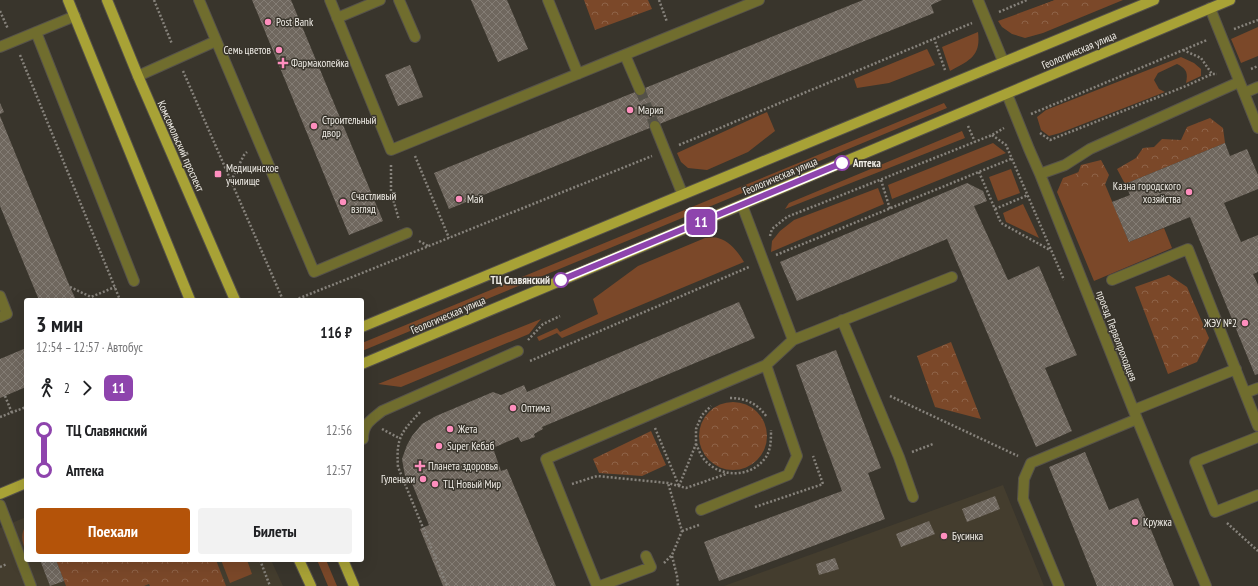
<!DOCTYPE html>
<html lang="ru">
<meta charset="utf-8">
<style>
body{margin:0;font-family:"PT Sans Narrow",sans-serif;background:#f2f2f2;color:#202124;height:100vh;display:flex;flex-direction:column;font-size:15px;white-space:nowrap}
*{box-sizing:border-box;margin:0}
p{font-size:13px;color:#757577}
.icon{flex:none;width:22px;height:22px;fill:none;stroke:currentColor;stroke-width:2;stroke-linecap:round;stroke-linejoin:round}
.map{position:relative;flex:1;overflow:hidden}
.sheet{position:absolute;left:24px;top:298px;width:340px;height:264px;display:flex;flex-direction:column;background:#fff;border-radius:4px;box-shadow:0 4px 16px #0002}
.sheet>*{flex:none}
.badge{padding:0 8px;border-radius:6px;font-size:14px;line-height:26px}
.map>.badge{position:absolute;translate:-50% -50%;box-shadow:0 0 0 2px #fff}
.legs{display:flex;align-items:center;gap:6px;height:44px;padding:0 12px;font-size:13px}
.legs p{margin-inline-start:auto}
.head{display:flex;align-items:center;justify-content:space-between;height:68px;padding:0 12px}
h1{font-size:22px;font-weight:700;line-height:30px}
.primary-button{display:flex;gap:8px;margin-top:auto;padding:8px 12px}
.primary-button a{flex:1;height:46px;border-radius:4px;background:#b45309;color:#fff;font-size:16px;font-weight:700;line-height:46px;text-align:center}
.primary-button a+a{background:#f2f2f2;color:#202124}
ul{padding:0 12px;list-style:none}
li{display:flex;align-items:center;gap:14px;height:40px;font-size:15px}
li i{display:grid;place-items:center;width:6px;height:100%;margin:0 5px;background:currentColor}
li i::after{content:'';width:10px;height:10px;margin:-5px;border:3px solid;border-radius:50%;background:#fff}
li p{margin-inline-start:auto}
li:first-child i{background:linear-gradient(#0000 50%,currentColor 0)}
li:last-child i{background:linear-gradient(currentColor 50%,#0000 0)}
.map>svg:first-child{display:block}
.built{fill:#443d2e}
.grass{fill:#7b4829}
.forest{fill:url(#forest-crowns)}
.building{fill:url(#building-cross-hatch)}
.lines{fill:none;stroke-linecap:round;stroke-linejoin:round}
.minor-tunnel{stroke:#545148;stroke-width:10;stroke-dasharray:10 5;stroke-linecap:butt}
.minor-casing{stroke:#56524a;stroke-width:12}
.major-casing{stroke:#56524a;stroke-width:12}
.path{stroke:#87837c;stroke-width:2.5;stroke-dasharray:2 2;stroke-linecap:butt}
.minor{stroke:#706d2e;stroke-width:10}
.major{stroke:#a8a236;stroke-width:10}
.line-1-casing{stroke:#fff;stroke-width:9}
.line-1{stroke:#8e44ad;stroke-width:6}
.poi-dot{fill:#fe8ebe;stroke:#39352c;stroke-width:1.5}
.stop-1-dot{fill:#fff;stroke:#8e44ad;stroke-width:2}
.labels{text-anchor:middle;stroke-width:3;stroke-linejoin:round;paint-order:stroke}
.poi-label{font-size:11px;fill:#f0ede7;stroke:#39352c;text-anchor:start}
.street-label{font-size:11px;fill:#f0ede7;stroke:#39352c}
.stop-label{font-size:11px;font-weight:bold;fill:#f0ede7;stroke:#39352c;text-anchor:start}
</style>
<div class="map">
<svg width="1258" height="586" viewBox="0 0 1258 586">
<defs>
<pattern id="forest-crowns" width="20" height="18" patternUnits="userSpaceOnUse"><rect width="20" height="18" fill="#7b4829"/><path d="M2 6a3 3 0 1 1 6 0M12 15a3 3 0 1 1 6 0" fill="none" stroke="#8e6348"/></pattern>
<pattern id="building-cross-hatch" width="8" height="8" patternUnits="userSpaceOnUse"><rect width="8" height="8" fill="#6f675e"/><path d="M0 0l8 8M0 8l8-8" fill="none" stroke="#847d75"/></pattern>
</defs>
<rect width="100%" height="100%" fill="#39352c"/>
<path class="built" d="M 1003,485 L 1044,586 L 724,586 Z
M 26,517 L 26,560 L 271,560 L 283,586 L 0,586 L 0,528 Z"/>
<path class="grass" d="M 1055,0 L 1123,0 L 1043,33 L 1025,38 L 1012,34 L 1002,27 L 998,21 Z
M 1258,27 L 1258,56 L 1241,63 L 1231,39 Z
M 978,32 C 981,56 970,60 950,71 L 942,47 Z
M 927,49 L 935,65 L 889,83 L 857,88 L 854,79 Z
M 1181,57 L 1194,63 L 1201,69 L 1201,76 L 1186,83 C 1188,73 1187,69 1177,64 L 1158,73 L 1154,80 L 1159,89 L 1165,92 L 1060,133 L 1049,136 L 1041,130 L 1037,117 L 1046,110 Z
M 944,103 L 947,108 L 362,351 L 362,343 Z
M 767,112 L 775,131 L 748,152 L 707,170 L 688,168 L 681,162 L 677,153 Z
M 962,131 L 965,138 L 785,209 L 789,203 Z
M 993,143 L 1006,153 L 892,199 L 888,185 Z
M 1097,165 L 1129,242 L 1164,228 L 1172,248 L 1094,281 L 1057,192 L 1063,178 Z
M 1011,169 L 1020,193 L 998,201 L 989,177 Z
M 878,188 L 884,204 L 771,252 L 772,241 L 780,231 L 794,220 Z
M 1023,204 L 1039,238 L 1006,222 L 1003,213 Z
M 705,238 C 709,238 714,237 718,238 C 730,241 738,252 744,262 L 562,338 L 557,333 L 539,341 L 537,337 L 557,328 L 560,332 L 598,314 L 593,299 L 638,266 Z
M 541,319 L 529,334 L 401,387 L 378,384 Z
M 26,525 L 26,552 C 22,541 20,535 26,525 Z
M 221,560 L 247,560 L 252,574 L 230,583 Z
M 317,560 L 326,560 L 337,586 L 328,586 Z"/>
<path class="forest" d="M 584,0 L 648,0 L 652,9 L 595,30 Z
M 1055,0 L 1101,0 L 1093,6 L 1069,9 L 1062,17 L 1044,26 L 1023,29 L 1010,22 L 1014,16 Z
M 1210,118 L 1223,128 L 1225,143 L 1125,184 L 1117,169 L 1136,158 L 1143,148 L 1154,147 L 1162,139 L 1181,140 L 1187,127 Z
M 1101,160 L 1109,175 L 1104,187 L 1088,185 L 1073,190 L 1063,184 L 1078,173 L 1081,165 Z
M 1169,275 L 1187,287 L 1209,338 L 1197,362 L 1168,374 L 1135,287 Z
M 951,342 L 981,419 L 935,407 L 917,356 Z
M699 436a34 34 0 1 1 68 0a34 34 0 1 1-68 0Z
M 651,431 L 666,465 L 642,476 L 599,473 L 593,459 Z
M 56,560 L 216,560 L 226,586 L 150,586 L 149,584 L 144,586 L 66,586 Z"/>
<path class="building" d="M 252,0 L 291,0 L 383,221 L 349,235 Z
M 471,0 L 507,0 L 528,49 L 498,62 Z
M 863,0 L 942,0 L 931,5 L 934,13 L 449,209 L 434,173 Z
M 410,65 L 423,97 L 398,106 L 385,75 Z
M 0,103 L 4,112 L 0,114 Z
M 0,116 L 70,287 L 76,300 L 39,300 L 0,206 Z
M 1225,143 L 1230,156 L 1247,149 L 1258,175 L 1258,189 L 1224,203 L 1241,242 L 1258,235 L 1258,272 L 1253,274 L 1258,285 L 1258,374 L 1255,375 L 1190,217 L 1129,242 L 1112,202 L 1130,195 L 1125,184 Z
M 967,183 L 983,191 L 987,201 L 974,206 L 1008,280 L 1039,266 L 1077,355 L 1045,368 L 1072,431 L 1036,447 L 947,239 L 797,301 L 780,262 Z
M 739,302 L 755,338 L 542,427 L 543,429 L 534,434 L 535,437 L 521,442 L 518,437 L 493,448 L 501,471 L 507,469 L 556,586 L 443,586 L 420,529 L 429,525 L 409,476 L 405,476 L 402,459 L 407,445 L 412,436 L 422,424 L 436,416 L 493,392 L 501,395 L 524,385 L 527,392 Z
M 26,348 L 26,387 L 0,398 L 0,359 Z
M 836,350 L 881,468 L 868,473 L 885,519 L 719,581 L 704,542 L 842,491 L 796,365 Z
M 1085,452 L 1109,510 L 1138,498 L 1174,586 L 1097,586 L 1049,467 Z
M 995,496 L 1000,509 L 967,522 L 962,509 Z
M 929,521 L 935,534 L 901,547 L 896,534 Z
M 835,558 L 839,569 L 819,575 L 816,564 Z
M 40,560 L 56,560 L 64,581 L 50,586 Z"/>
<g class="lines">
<path class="minor-tunnel" d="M 640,90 L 655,126"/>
<g class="minor-casing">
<path id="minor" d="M 199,0 L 314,272 L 407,233
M 330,0 L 391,150 L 759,0
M 399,0 L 415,37
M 548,0 L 578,74
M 978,0 L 1003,61
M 1210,8 L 1258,128
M 337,18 L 380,0
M 36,32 L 134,281
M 0,47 L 75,16
M 625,55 L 640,90
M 138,76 L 216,41
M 1244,93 L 1258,87
M 1007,94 L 1029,149 L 1040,174 L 1137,419 L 1206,586
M 655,126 L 682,193
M 1040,174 L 1065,165 L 1090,149 L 1239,82
M 1112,280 L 1188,249 L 1258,426
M 0,296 L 7,314 L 0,317
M 842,320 L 899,457 L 913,497
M 793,340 L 952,277
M 1245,393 L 1258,388
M 1134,410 L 1236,369
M 1258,437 L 1195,462 L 1215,512 L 1258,495
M 363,439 C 363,424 371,420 382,411 L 518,351
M 0,505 L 31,586
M 701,510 L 788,475 L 797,456 L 766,365
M 597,586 L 546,459 L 766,365 L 793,340 L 742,205
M 600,586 L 651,567 L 646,556
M 1059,586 L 1023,499 L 1024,479 L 1031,463 L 1137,419"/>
</g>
<g class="major-casing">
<path id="major" d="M 68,0 L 190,300
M 107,0 L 138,76 L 235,300
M 362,327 L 1154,0
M 362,364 L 1230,0
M 0,494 L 26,483
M 299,560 L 311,586
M 343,560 L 354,586"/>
</g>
<path class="path" d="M 154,0 L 172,44
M 659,0 L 667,22
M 0,11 L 8,29
M 999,12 L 1027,0
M 1234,29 L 1258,20
M 934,38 L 945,70
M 1183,50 L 1201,58 L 1212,74
M 20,55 L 120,300
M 1251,69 L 1258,66
M 183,71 L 283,300
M 1031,114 L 1207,40
M 968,126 L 975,142
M 1040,133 L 1050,140 L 1186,86 L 1212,74 L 1217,74
M 992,135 L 1006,145 L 1064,280
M 679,145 L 972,23
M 415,156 L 449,238
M 391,165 L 391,192 L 399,220
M 979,172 L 1001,223 L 1050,250
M 881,180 L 890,209
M 231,181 L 244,155 L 247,152
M 995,209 L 1028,195
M 770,236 L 772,229 L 787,217 L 992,135 L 1004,128
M 419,241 L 428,246
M 776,255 L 1013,158
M 70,287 L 91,297
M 92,300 L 91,297 L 115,287
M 295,300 L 652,156
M 528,340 L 543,324 L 560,316
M 530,361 L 749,267
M 5,396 L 12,413
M 890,396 L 1018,456
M 730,398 C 745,398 757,403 766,416
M 420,412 C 401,433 396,437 398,467 L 447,586
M 0,417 L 26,407
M 655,428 L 679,486
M 382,429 L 399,438
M 696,444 C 698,448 700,454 703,458 C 718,478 751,479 766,457 C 771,449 771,440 771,430
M 912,452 L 933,444
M 572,484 L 597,476 L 668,483 L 686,488 L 726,474
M 679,486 L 696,444 L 696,429 L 702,415 L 711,406
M 755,507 L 823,484 L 813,456
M 1227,523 L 1258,551
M 682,531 L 699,525
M 672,556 L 677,576 L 678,586
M 260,560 L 270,586
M 664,563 L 672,555 L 682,531 L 668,483
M 0,567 L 7,564"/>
<use href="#minor" class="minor"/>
<use href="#major" class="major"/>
</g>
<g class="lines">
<g class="line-1-casing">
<path id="line-1" d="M 561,280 L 842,163"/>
</g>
<use href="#line-1" class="line-1"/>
</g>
<g class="poi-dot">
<circle cx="268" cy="22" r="4"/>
<circle cx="279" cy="50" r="4"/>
<path d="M281 57h4v4h4v4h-4v4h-4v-4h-4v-4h4z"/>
<circle cx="630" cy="110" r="4"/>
<circle cx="314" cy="126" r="4"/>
<rect x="214" y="170" width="8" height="8" rx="2"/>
<circle cx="1189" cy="192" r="4"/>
<circle cx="459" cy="199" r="4"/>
<circle cx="343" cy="202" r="4"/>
<circle cx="1245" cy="323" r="4"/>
<circle cx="513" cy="408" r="4"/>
<circle cx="450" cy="429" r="4"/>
<circle cx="439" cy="446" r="4"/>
<path d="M418 460h4v4h4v4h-4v4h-4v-4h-4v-4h4z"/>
<circle cx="423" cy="479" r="4"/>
<circle cx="435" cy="484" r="4"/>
<circle cx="1135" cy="522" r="4"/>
<circle cx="944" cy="536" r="4"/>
</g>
<g class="stop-1-dot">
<circle cx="842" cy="163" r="7"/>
<circle cx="561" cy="280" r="7"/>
</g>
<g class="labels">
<g class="poi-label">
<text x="276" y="26">Post Bank</text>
<text x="271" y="54" text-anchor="end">Семь цветов</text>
<text x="291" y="67">Фармакопейка</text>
<text x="638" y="114">Мария</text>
<text x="322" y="124">Строительный<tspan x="322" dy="13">двор</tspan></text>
<text x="226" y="172">Медицинское<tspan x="226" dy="13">училище</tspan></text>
<text x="1181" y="190" text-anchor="end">Казна городского<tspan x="1181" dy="13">хозяйства</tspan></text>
<text x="351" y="200">Счастливый<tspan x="351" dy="13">взгляд</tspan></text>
<text x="467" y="203">Май</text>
<text x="1237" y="327" text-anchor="end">ЖЭУ №2</text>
<text x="521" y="412">Оптима</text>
<text x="458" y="433">Жета</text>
<text x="447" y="450">Super Кебаб</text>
<text x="428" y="470">Планета здоровья</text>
<text x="415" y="483" text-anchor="end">Гуленьки</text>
<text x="443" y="488">ТЦ Новый Мир</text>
<text x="1143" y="526">Кружка</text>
<text x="952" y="540">Бусинка</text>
</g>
<g class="street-label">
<text transform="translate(1079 50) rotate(-23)" y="4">Геологическая улица</text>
<text transform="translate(181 146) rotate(66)" y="4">Комсомольский проспект</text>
<text transform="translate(780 176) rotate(-23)" y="4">Геологическая улица</text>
<text transform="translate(448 315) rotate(-23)" y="4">Геологическая улица</text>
<text transform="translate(1117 336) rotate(69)" y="4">проезд Первопроходцев</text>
</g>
<g class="stop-label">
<text x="853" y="167">Аптека</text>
<text x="550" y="284" text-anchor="end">ТЦ Славянский</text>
</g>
</g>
</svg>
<b class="badge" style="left:701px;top:222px;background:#8e44ad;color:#fff">11</b>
<section class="sheet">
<div class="head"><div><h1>3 мин</h1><p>12:54 – 12:57 · Автобус</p></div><b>116 ₽</b></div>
<div class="legs"><svg class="icon" aria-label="walk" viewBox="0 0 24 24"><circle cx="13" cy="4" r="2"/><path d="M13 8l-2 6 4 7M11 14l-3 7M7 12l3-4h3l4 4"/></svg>2<svg class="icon" aria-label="forward" viewBox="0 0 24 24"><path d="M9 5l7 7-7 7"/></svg><b class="badge" style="background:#8e44ad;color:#fff">11</b></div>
<ul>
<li><i style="color:#8e44ad"></i><b>ТЦ Славянский</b><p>12:56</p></li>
<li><i style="color:#8e44ad"></i><b>Аптека</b><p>12:57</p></li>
</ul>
<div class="primary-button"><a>Поехали</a><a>Билеты</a></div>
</section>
</div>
